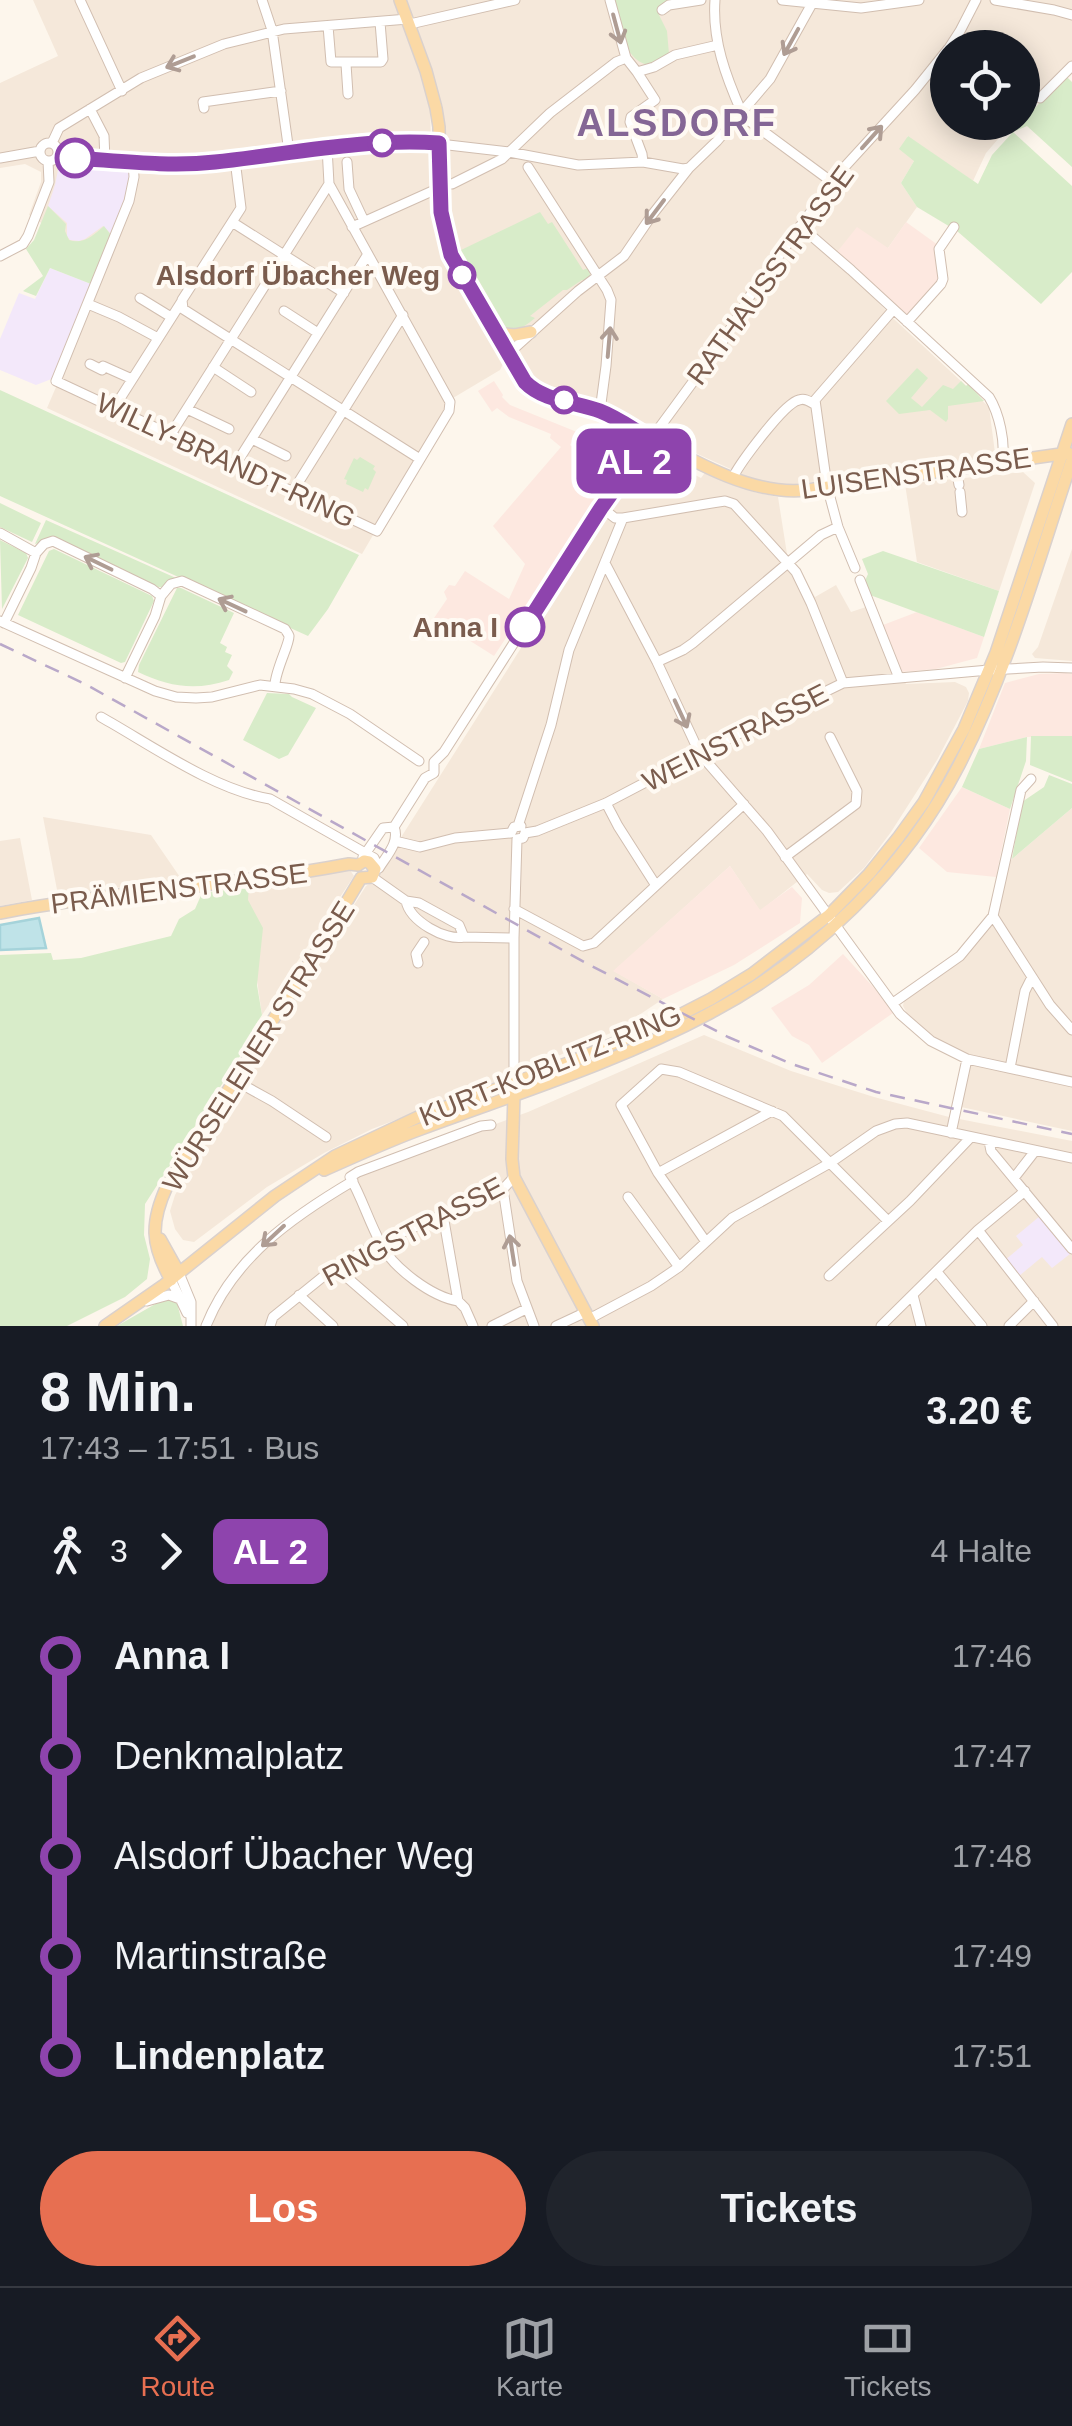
<!DOCTYPE html>
<html lang="de">
<meta charset="utf-8">
<style>
body{margin:0;font-family:Arial,sans-serif;background:#20242c;color:#f1f3f6;height:100vh;display:flex;flex-direction:column;font-size:38px;white-space:nowrap}
*{box-sizing:border-box;margin:0}
p{font-size:32px;color:#9ea1a6}
.icon{flex:none;width:55px;height:55px;fill:none;stroke:currentColor;stroke-width:2;stroke-linecap:round;stroke-linejoin:round}
.map{position:relative;height:1326px;overflow:hidden}
.side{display:flex;flex-direction:column;background:#171b24;flex:1}
.side>*{flex:none}
.badge{padding:0 20px;border-radius:15px;font-size:35px;line-height:65px}
.tools{position:absolute;left:930px;top:30px;display:grid;gap:20px}
.tools a{display:grid;place-items:center;width:110px;height:110px;border-radius:50%;background:#171b24;box-shadow:0 5px 25px #0003;font-size:50px}
.map>.badge{position:absolute;translate:-50% -50%;box-shadow:0 0 0 5px #fff}
.legs{display:flex;align-items:center;gap:15px;height:110px;padding:0 40px;font-size:32px}
.legs p{margin-inline-start:auto}
.headline{display:flex;align-items:center;justify-content:space-between;height:170px;padding:0 40px}
h1{font-size:55px;font-weight:700;line-height:75px}
.button{display:flex;gap:20px;margin-top:auto;padding:20px 40px}
.button a{flex:1;height:115px;border-radius:60px;background:#e76f51;color:#fff;font-size:40px;font-weight:700;line-height:115px;text-align:center}
.button a+a{background:#20242c;color:#f1f3f6}
ul{padding:0 40px;list-style:none}
li{display:flex;align-items:center;gap:35px;height:100px;font-size:38px}
li i{display:grid;place-items:center;width:15px;height:100%;margin:0 12px;background:currentColor}
li i::after{content:'';width:25px;height:25px;margin:-12px;border:8px solid;border-radius:50%;background:#171b24}
li p{margin-inline-start:auto}
li:first-child i{background:linear-gradient(#0000 50%,currentColor 0)}
li:last-child i{background:linear-gradient(currentColor 50%,#0000 0)}
.tab-bar{display:flex;justify-content:space-around;align-items:center;height:140px;border-top:2px solid #363941;background:#171b24;font-size:28px;color:#9ea1a6}
.tab-bar a{display:grid;justify-items:center;gap:5px}
.tab-bar .on{color:#e76f51}
.map>svg:first-child{display:block}
.residential{fill:#f5e8da}
.commercial{fill:#fde8e0}
.education{fill:#f3e8fa}
.green{fill:#d8ecc9}
.water{fill:#bfe3e8;stroke:#a5d3da;stroke-width:2.5}
.lines{fill:none;stroke-linecap:round;stroke-linejoin:round}
.minor-casing{stroke:#d1beb0;stroke-width:11}
.major-casing{stroke:#dad1cd;stroke-width:14}
.minor{stroke:#fff;stroke-width:9}
.major{stroke:#fbd9a5;stroke-width:11}
.rail{stroke:#b9a8c9;stroke-width:2.5;stroke-dasharray:15 10;stroke-linecap:butt}
.oneway{stroke:#af9d94}
.line-1-casing{stroke:#fff;stroke-width:22}
.line-1{stroke:#8e44ad;stroke-width:15}
.stop-1-dot{fill:#fff;stroke:#8e44ad;stroke-width:5}
.labels{text-anchor:middle;stroke-width:8;stroke-linejoin:round;paint-order:stroke}
.stop-label{font-size:28px;font-weight:bold;fill:#7a5c4d;stroke:#fffaf3;text-anchor:end}
.street-label{font-size:28px;fill:#7a5c4d;stroke:#fffaf3}
.district-label{font-size:38px;font-weight:bold;letter-spacing:2.5px;fill:#846695;stroke:#fffaf3}
</style>
<div class="map">
<svg width="1072" height="1326" viewBox="0 0 1072 1326">
<rect width="100%" height="100%" fill="#fdf6ec"/>
<path class="residential" d="M 33,0 L 394,0 L 421,73 L 430,107 L 432,187 L 441,249 L 447,265 L 501,356 L 503,364 L 500,370 L 453,398 L 362,554 L 47,408 L 108,266 L 29,215 L 41,182 L 41,172 L 25,164 L 0,168 L 0,83 L 58,56 Z
M 405,0 L 1072,0 L 1072,63 L 1023,112 L 1022,48 L 948,48 L 948,122 L 1012,123 L 986,153 L 973,181 L 907,136 L 914,161 L 901,183 L 917,207 L 888,248 L 865,289 L 895,320 L 989,407 L 995,453 L 992,456 L 906,470 L 780,486 L 764,484 L 662,438 L 604,403 L 537,382 L 458,259 L 452,245 L 445,212 L 443,107 Z
M 651,453 L 701,478 L 707,470 L 754,492 L 778,497 L 787,554 L 800,569 L 815,597 L 836,585 L 851,612 L 875,604 L 906,684 L 955,682 L 966,687 L 969,693 L 968,701 L 937,760 L 891,832 L 864,868 L 838,892 L 829,893 L 822,890 L 807,874 L 760,911 L 730,866 L 614,971 L 663,999 L 615,1031 L 528,1069 L 372,1129 L 324,1153 L 267,1187 L 194,1242 L 183,1240 L 175,1229 L 170,1211 L 175,1195 L 267,1043 L 366,886 L 372,882 L 386,861 L 613,503 Z
M 1023,472 L 1035,483 L 999,591 L 917,562 L 905,484 Z
M 1072,549 L 1072,661 L 1035,658 L 1032,654 L 1038,647 Z
M 1072,808 L 1072,1131 L 961,1107 L 972,1056 L 933,1038 L 912,1022 L 903,1006 L 904,1001 L 964,959 L 998,913 L 1008,865 L 1012,859 Z
M 43,817 L 151,835 L 182,880 L 58,895 Z
M 20,838 L 32,900 L 0,906 L 0,841 Z
M 347,869 L 350,870 L 354,876 L 262,1015 L 244,889 L 291,882 Z
M 704,1035 L 791,1071 L 874,1097 L 949,1117 L 1072,1141 L 1072,1326 L 208,1326 L 225,1291 L 262,1248 L 357,1175 L 528,1112 Z"/>
<path class="commercial" d="M 906,222 L 938,245 L 940,279 L 911,314 L 907,315 L 837,252 L 857,227 L 888,248 Z
M 494,381 L 503,395 L 502,397 L 510,405 L 577,432 L 570,445 L 580,452 L 590,436 L 603,444 L 587,466 L 602,492 L 494,656 L 434,618 L 447,599 L 444,592 L 449,585 L 455,586 L 465,571 L 509,599 L 525,564 L 493,526 L 561,447 L 550,438 L 551,434 L 509,417 L 497,408 L 492,412 L 478,391 Z
M 917,612 L 984,637 L 977,658 L 936,669 L 901,672 L 883,625 Z
M 1065,673 L 1072,674 L 1072,736 L 1027,737 L 979,749 L 1005,683 L 1039,674 Z
M 962,787 L 1010,809 L 996,877 L 947,872 L 919,848 Z
M 730,866 L 760,910 L 792,887 L 802,898 L 800,923 L 734,965 L 663,999 L 613,971 Z
M 843,954 L 875,989 L 893,1013 L 822,1063 L 809,1045 L 792,1036 L 771,1008 L 809,985 Z"/>
<path class="education" d="M 67,164 L 125,166 L 130,170 L 129,190 L 112,235 L 103,226 L 85,239 L 79,241 L 70,240 L 67,236 L 67,223 L 48,206 L 55,185 L 59,165 Z
M 50,268 L 91,284 L 54,378 L 36,385 L 0,370 L 0,339 L 19,293 L 35,299 Z
M 1040,1216 L 1070,1254 L 1052,1268 L 1042,1257 L 1019,1276 L 1005,1260 L 1023,1245 L 1016,1236 Z"/>
<path class="green" d="M 614,0 L 684,0 L 669,2 L 658,13 L 667,31 L 669,54 L 648,65 C 622,59 620,23 614,0 Z
M 1065,75 L 1072,82 L 1072,167 L 1027,126 L 1013,132 L 1072,186 L 1072,272 L 1041,304 L 957,231 L 917,207 L 901,183 L 914,161 L 899,149 L 908,136 L 978,184 L 992,155 Z
M 48,206 L 66,224 L 65,231 L 69,240 C 83,245 94,235 104,226 L 111,235 L 91,284 L 50,268 L 36,296 L 23,291 L 43,276 L 26,249 L 34,240 Z
M 540,212 L 548,224 L 552,222 L 583,270 L 588,268 L 591,277 L 587,281 L 582,280 L 567,290 L 563,290 L 530,316 L 535,318 C 525,326 520,331 507,329 L 461,250 Z
M 917,368 L 928,378 L 911,398 L 922,407 L 943,385 L 953,389 L 961,381 L 966,386 L 968,384 L 984,401 L 948,406 L 948,419 L 946,422 L 930,410 L 899,414 L 886,401 Z
M 0,390 L 359,555 L 328,609 L 308,636 L 0,496 Z
M 360,457 L 375,466 L 373,469 L 376,472 L 368,490 L 365,488 L 363,492 L 346,484 L 347,480 L 344,479 L 354,458 L 357,460 Z
M 0,503 L 41,523 L 32,542 L 0,527 Z
M 46,520 L 176,578 L 163,587 L 158,587 L 55,538 L 35,544 Z
M 0,540 L 26,553 L 28,558 L 2,609 Z
M 54,549 L 152,596 L 154,601 L 125,662 L 121,663 L 18,615 L 49,551 Z
M 883,551 L 999,591 L 984,637 L 870,595 L 864,583 L 868,574 L 862,559 Z
M 177,588 L 181,588 L 234,613 L 220,643 L 227,647 L 225,652 L 232,655 L 227,666 L 233,672 L 229,680 C 196,691 169,687 138,672 L 139,665 Z
M 267,693 L 289,694 L 292,697 L 316,708 L 288,755 L 279,759 L 243,740 Z
M 1031,736 L 1072,736 L 1072,782 L 1030,765 Z
M 1027,737 L 1026,761 L 1010,809 L 962,787 L 979,749 Z
M 1049,775 L 1072,784 L 1072,808 L 1012,859 L 1022,802 L 1044,787 Z
M 249,887 L 248,900 L 263,928 L 257,985 L 262,1015 L 252,1030 L 251,1039 L 145,1204 L 144,1235 L 150,1259 L 147,1279 L 125,1297 L 67,1326 L 0,1326 L 0,955 L 51,953 L 53,960 L 81,958 L 171,936 L 179,919 L 195,909 L 202,893 Z
M 164,1299 L 177,1303 L 183,1326 L 117,1326 Z"/>
<path class="water" d="M 39,918 L 46,948 L 0,950 L 0,925 Z"/>
<g class="lines">
<g class="minor-casing">
<path id="minor" d="M 80,0 L 122,91
M 262,0 L 272,30 L 289,152
M 610,0 L 626,58
M 715,0 C 712,40 726,77 742,113 L 748,120 L 832,182
M 782,0 L 861,8 L 919,0
M 995,0 L 1054,10 L 1072,15
M 662,10 L 669,5 L 701,0
M 410,24 L 515,0
M 328,26 L 331,62 L 381,62 L 383,59 L 380,22
M 949,48 L 960,31 L 976,0
M 346,64 L 348,94
M 637,72 L 655,100 L 631,117 L 630,122 L 642,154 L 643,162
M 1040,98 L 1072,66
M 204,108 L 203,102 L 281,91
M 90,109 L 104,136 L 105,160
M40 152a9 9 0 1 1 18 0a9 9 0 1 1-18 0Z
M 52,143 L 59,128 L 141,78 L 224,44 L 284,29 L 408,19
M 58,153 L 77,159 L 172,164 L 211,163 L 353,144 L 431,143 L 509,152 L 578,165 L 643,162 L 683,169 L 689,168
M 0,158 L 40,151
M 235,160 L 241,208 L 182,300 L 183,309 L 420,459
M 133,161 L 134,177 L 129,201 L 56,381 L 377,531 L 449,411 L 450,402 L 329,184 L 327,147
M 347,162 L 349,189 L 364,221
M 528,167 L 607,290 L 611,300 L 606,366 L 600,411
M 452,184 L 502,159 L 550,113 L 616,62 L 626,58 L 637,72 L 654,67 L 675,55 L 718,45
M 232,222 L 344,293
M 800,226 L 851,270 L 989,397 C 999,413 1006,443 1002,462
M 352,227 L 439,188
M 0,256 L 23,244 L 28,236 L 49,182 L 48,161
M 140,298 L 171,317
M 88,304 L 119,317 L 158,338
M 284,311 L 318,333
M 907,322 L 941,284 L 943,279 L 939,249 L 954,227
M 508,354 L 578,291 L 624,256 L 652,215 L 689,168 L 717,141 L 770,79 L 814,0
M 90,364 L 102,370 L 103,366 L 132,379
M 213,367 L 251,392
M 114,408 L 182,301
M 187,409 L 229,429
M 171,434 L 329,184
M 252,439 L 286,456
M 236,464 L 368,254
M 956,468 L 959,485
M 733,477 C 741,462 784,403 799,400 C 805,398 809,401 814,404
M 293,491 L 403,315
M 960,492 L 962,512
M 601,507 L 615,518 L 623,518 L 712,503 L 725,501 L 734,504 L 796,572 L 811,603 L 843,683
M 0,533 L 36,553 L 31,568 L 4,623
M 36,553 L 44,544 L 53,541 L 152,589 L 161,596
M 606,565 L 657,662 L 700,754 L 767,831 L 900,1014 L 931,1041 L 967,1059 L 1072,1082
M 855,568 L 838,527 L 827,486 L 815,400 L 893,310
M 860,580 L 899,678
M 0,621 L 155,691 L 176,697 L 196,698 L 212,697 L 260,685 L 294,689 L 312,694 L 350,714 L 419,761
M 657,662 L 683,650 L 693,643 L 821,535 L 838,527
M 125,678 L 155,616 L 161,596 L 171,584 L 182,581 L 285,629 C 286,631 288,633 289,636 C 290,643 275,671 275,685
M 101,717 C 151,745 214,790 270,799 L 374,858 L 379,868
M 434,762 L 444,752 L 601,507 L 723,341 L 750,296 L 839,173 L 915,90 L 948,49
M 606,803 L 618,826 L 655,884
M 518,826 L 551,725 L 569,650 L 623,518
M 517,839 L 523,838 L 525,833 L 537,831 L 606,803 L 728,739 L 843,683 L 989,670 L 1043,667 L 1072,668
M 395,841 L 420,847 L 455,838 L 511,833 L 514,827 L 521,826
M 363,857 L 383,828 L 394,827
M 785,857 L 856,804 L 857,791 L 830,737
M 379,868 C 387,855 400,842 394,827 L 425,778 L 434,773 L 434,762
M 372,877 L 406,901 L 419,903 L 459,925 L 464,937 L 514,938
M 406,901 C 410,921 445,941 464,937
M 514,909 L 583,946 L 594,943 L 744,804
M 993,916 L 1050,1005 L 1072,1030
M 418,963 L 416,954 L 424,942
M 893,1003 L 960,956 L 993,916 L 1021,790 L 1031,779
M 1010,1068 L 1025,991 L 1032,977
M 234,1080 L 272,1101 L 326,1137
M 514,1087 L 514,938 L 517,839
M 951,1133 L 967,1059
M 989,1141 L 991,1151 L 1072,1249
M 658,1173 L 772,1111
M 1014,1178 L 1035,1151
M 503,1189 L 517,1281 L 534,1326
M 628,1197 L 679,1267
M 443,1215 L 458,1301 L 465,1308 L 473,1326
M 978,1230 L 1053,1326
M 706,1242 L 658,1173 L 621,1105 L 661,1069 L 679,1072 L 783,1116 L 888,1221
M 335,1267 L 403,1326
M 937,1272 L 982,1326
M 179,1273 L 191,1302 L 191,1326
M 829,1276 L 910,1201 L 971,1137
M 171,1280 L 187,1313
M 299,1295 L 333,1326
M 913,1295 L 921,1326
M 147,1301 L 169,1295 L 180,1299
M 458,1301 C 432,1297 393,1268 381,1244 C 369,1222 362,1198 350,1177 L 358,1172 L 481,1126 L 491,1125
M 589,1319 L 651,1286 L 679,1267 L 732,1218 L 830,1163 L 876,1131 L 895,1124 L 907,1123 L 1072,1158
M 206,1326 C 233,1258 292,1217 353,1181
M 270,1326 L 273,1317 L 335,1267 L 380,1242 L 503,1189 L 514,1177
M 492,1326 L 526,1309
M 556,1326 L 586,1312
M 881,1326 L 978,1230 L 1025,1191
M 1009,1326 L 1034,1301"/>
</g>
<g class="major-casing">
<path id="major" d="M 400,0 L 426,71 L 436,108 L 439,127 L 440,195 L 447,242 L 456,264 L 519,373 C 539,404 577,399 607,414 C 665,443 741,498 807,490 L 1068,453
M 496,333 L 515,335 L 531,332
M 358,865 L 364,861 L 369,862 L 375,869 L 372,877 L 361,878
M 0,913 C 116,891 233,886 349,864 L 358,865
M 514,1095 L 512,1159 L 514,1177 L 593,1326
M 324,1170 C 356,1156 388,1141 421,1129 C 518,1093 618,1062 710,1013 C 814,958 905,870 959,765 C 1009,668 1037,563 1072,460
M 160,1239 L 179,1273
M 171,1280 C 151,1245 150,1223 167,1186 L 319,948 L 361,878
M 105,1326 L 164,1285 L 275,1196 L 335,1156 L 418,1117 L 568,1063 L 676,1017 L 711,999 L 752,974 L 829,915 L 869,874 L 898,838 L 924,802 L 964,729 L 996,653 L 1072,424"/>
</g>
<use href="#minor" class="minor"/>
<use href="#major" class="major"/>
<path class="rail" d="M 0,644 L 85,684 L 584,962 L 728,1037 L 792,1064 L 876,1092 L 1072,1134"/>
</g>
<defs><path id="oneway-shaft" d="M-6 0H5M1.5-3L5.5 0L1.5 3" fill="none" stroke-width="1.6" stroke-linecap="round" stroke-linejoin="round" transform="scale(2.5)"/></defs>
<g class="oneway">
<use href="#oneway-shaft" transform="translate(617 29) rotate(75)"/>
<use href="#oneway-shaft" transform="translate(791 42) rotate(119)"/>
<use href="#oneway-shaft" transform="translate(180 62) rotate(158)"/>
<use href="#oneway-shaft" transform="translate(872 137) rotate(-48)"/>
<use href="#oneway-shaft" transform="translate(655 212) rotate(127)"/>
<use href="#oneway-shaft" transform="translate(609 342) rotate(-85)"/>
<use href="#oneway-shaft" transform="translate(98 563) rotate(-154)"/>
<use href="#oneway-shaft" transform="translate(232 605) rotate(-155)"/>
<use href="#oneway-shaft" transform="translate(681 714) rotate(65)"/>
<use href="#oneway-shaft" transform="translate(273 1236) rotate(137)"/>
<use href="#oneway-shaft" transform="translate(512 1250) rotate(-99)"/>
</g>
<g class="lines">
<g class="line-1-casing">
<path id="line-1" d="M 75,158 C 121,161 169,167 215,162 C 290,154 363,138 439,143 L 441,212 L 451,255 L 525,382 C 543,401 576,402 600,411 C 618,418 634,430 650,439 L 601,508 L 525,627"/>
</g>
<use href="#line-1" class="line-1"/>
</g>
<g class="stop-1-dot">
<circle cx="382" cy="143" r="12"/>
<circle cx="75" cy="158" r="18"/>
<circle cx="462" cy="275" r="12"/>
<circle cx="564" cy="400" r="12"/>
<circle cx="525" cy="627" r="18"/>
</g>
<g class="labels">
<g class="stop-label">
<text x="440" y="285">Alsdorf Übacher Weg</text>
<text x="498" y="637">Anna I</text>
</g>
<g class="street-label">
<text transform="translate(770 275) rotate(-54)" y="10">RATHAUSSTRASSE</text>
<text transform="translate(226 460) rotate(25)" y="10">WILLY-BRANDT-RING</text>
<text transform="translate(916 473) rotate(-8)" y="10">LUISENSTRASSE</text>
<text transform="translate(735 737) rotate(-27)" y="10">WEINSTRASSE</text>
<text transform="translate(179 888) rotate(-7)" y="10">PRÄMIENSTRASSE</text>
<text transform="translate(258 1046) rotate(-58)" y="10">WÜRSELENER STRASSE</text>
<text transform="translate(550 1065) rotate(-22)" y="10">KURT-KOBLITZ-RING</text>
<text transform="translate(413 1231) rotate(-28)" y="10">RINGSTRASSE</text>
</g>
<g class="district-label">
<text x="677" y="136">ALSDORF</text>
</g>
</g>
</svg>
<div class="tools">
<a><svg class="icon" aria-label="locate" viewBox="0 0 24 24"><circle cx="12" cy="12" r="6"/><path d="M12 2v4M12 18v4M2 12h4M18 12h4"/></svg></a>
</div>
<b class="badge" style="left:634px;top:461px;background:#8e44ad;color:#fff">AL 2</b>
</div>
<section class="side">
<div class="headline"><div><h1>8 Min.</h1><p>17:43 – 17:51 · Bus</p></div><b>3.20 €</b></div>
<div class="legs"><svg class="icon" aria-label="walk" viewBox="0 0 24 24"><circle cx="13" cy="4" r="2"/><path d="M13 8l-2 6 4 7M11 14l-3 7M7 12l3-4h3l4 4"/></svg>3<svg class="icon" aria-label="forward" viewBox="0 0 24 24"><path d="M9 5l7 7-7 7"/></svg><b class="badge" style="background:#8e44ad;color:#fff">AL 2</b><p>4 Halte</p></div>
<ul>
<li><i style="color:#8e44ad"></i><b>Anna I</b><p>17:46</p></li>
<li><i style="color:#8e44ad"></i><span>Denkmalplatz</span><p>17:47</p></li>
<li><i style="color:#8e44ad"></i><span>Alsdorf Übacher Weg</span><p>17:48</p></li>
<li><i style="color:#8e44ad"></i><span>Martinstraße</span><p>17:49</p></li>
<li><i style="color:#8e44ad"></i><b>Lindenplatz</b><p>17:51</p></li>
</ul>
<div class="button"><a>Los</a><a>Tickets</a></div>
</section>
<nav class="tab-bar">
<a class="on"><svg class="icon" aria-label="directions" viewBox="0 0 24 24"><path d="M12 3l9 9-9 9-9-9zM9 14v-3h6M13 9l2 2-2 2"/></svg>Route</a>
<a><svg class="icon" aria-label="map" viewBox="0 0 24 24"><path d="M3 6l6-2 6 2 6-2v14l-6 2-6-2-6 2zM9 4v14M15 6v14"/></svg>Karte</a>
<a><svg class="icon" aria-label="tickets" viewBox="0 0 24 24"><path d="M3 7h18v10H3zM15 7v10"/></svg>Tickets</a>
</nav>
